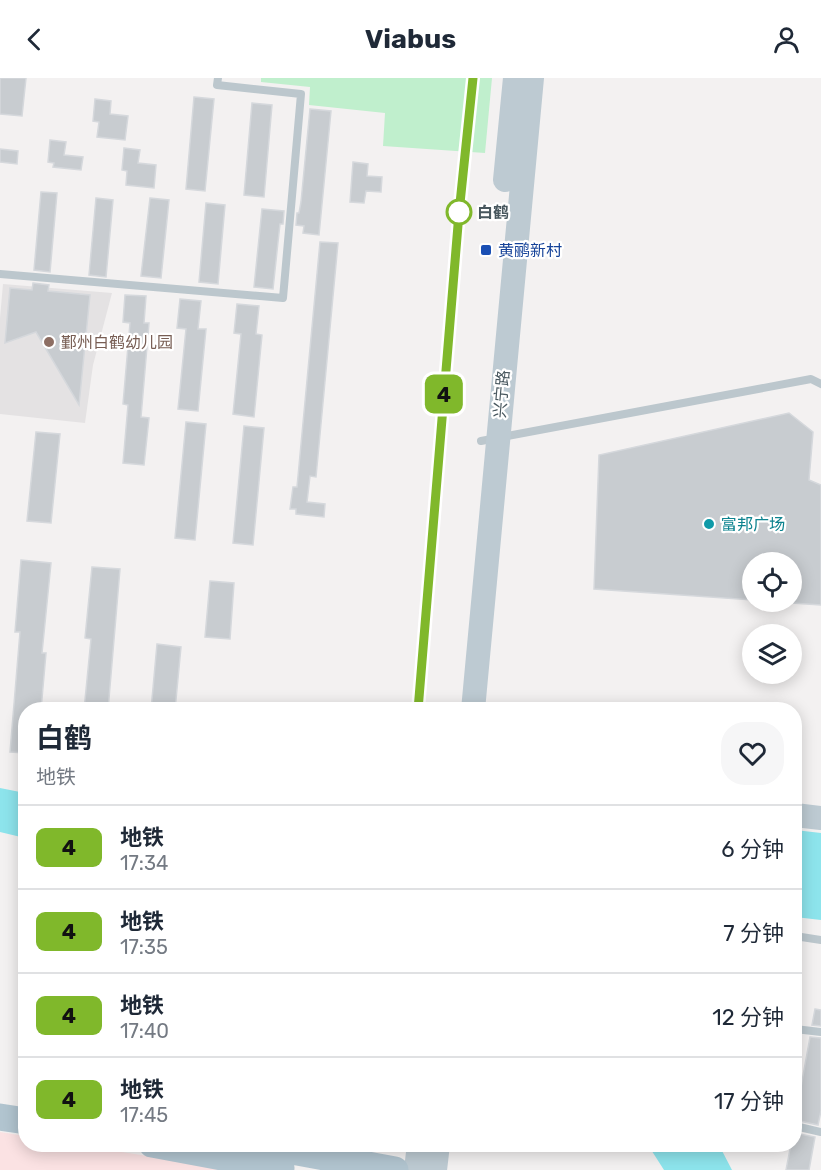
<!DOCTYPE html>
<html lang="zh">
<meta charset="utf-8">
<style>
body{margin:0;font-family:Rubik,"Noto Sans SC",sans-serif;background:#f6f6f7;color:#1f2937;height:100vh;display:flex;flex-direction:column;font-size:22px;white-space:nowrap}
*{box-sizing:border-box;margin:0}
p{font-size:20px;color:#747a83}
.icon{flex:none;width:33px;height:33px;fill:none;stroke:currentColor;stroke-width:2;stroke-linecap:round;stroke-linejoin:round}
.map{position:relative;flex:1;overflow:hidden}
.details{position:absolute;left:18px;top:624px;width:784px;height:450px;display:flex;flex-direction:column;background:#fff;border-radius:24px;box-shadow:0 3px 15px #0003}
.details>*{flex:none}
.badge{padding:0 12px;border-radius:9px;font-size:21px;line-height:39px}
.buttons{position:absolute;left:742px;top:474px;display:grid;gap:12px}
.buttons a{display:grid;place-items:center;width:60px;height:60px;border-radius:50%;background:#fff;box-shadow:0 3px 15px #0003;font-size:30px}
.map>.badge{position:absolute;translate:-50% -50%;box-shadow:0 0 0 3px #fff}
.round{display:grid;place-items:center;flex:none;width:63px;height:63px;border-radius:24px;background:#f6f6f7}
.headline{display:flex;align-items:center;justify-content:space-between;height:102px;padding:0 18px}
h1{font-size:28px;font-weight:700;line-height:45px}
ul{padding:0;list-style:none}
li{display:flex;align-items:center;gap:18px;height:84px;padding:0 18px;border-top:2px solid #e0e1e3}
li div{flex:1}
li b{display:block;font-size:22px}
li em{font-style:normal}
li .badge{min-width:66px;font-weight:700;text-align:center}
header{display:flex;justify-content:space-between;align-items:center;height:78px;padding:0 18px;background:#fff;font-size:27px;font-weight:700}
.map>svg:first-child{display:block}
.education{fill:#e4e2e3}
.medical{fill:#fbe2e3}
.green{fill:#c0efcd}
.water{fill:#8de4ec}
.building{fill:#c8ccd0;stroke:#d5d8dc;stroke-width:1.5}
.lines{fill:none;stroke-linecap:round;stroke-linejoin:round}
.lane{stroke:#bcc7cd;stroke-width:8}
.secondary{stroke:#bdcad2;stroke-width:24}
.primary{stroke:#b1c4cf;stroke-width:27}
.line-casing{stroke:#fff;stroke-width:14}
.line{stroke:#80b82b;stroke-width:9}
.stop-dot{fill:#fff;stroke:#80b82b;stroke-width:3}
.transit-dot{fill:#1a4fb4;stroke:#fff;stroke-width:2}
.education-dot{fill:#8d6e63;stroke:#fff;stroke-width:2}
.culture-dot{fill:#0f9aa8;stroke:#fff;stroke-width:2}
.labels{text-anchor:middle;stroke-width:4.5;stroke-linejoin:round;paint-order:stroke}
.stop-label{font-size:16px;font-weight:bold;fill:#48575e;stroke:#fff;text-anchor:start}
.transit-label{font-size:16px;fill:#164399;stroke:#fff;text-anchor:start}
.education-label{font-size:16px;fill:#785e54;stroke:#fff;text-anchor:start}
.street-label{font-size:16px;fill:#48575e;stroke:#fff}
.culture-label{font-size:16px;fill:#0d838f;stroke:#fff;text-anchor:start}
</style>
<header><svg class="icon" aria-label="back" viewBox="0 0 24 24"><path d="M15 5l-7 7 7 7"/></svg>Viabus<svg class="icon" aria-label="person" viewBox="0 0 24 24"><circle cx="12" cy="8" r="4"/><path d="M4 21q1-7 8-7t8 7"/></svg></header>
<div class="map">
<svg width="821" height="1092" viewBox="0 0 821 1092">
<rect width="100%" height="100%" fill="#f3f1f1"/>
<path class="education" d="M 3,206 L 112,215 L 93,287 L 85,345 L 0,336 L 0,240 Z"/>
<path class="medical" d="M 0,1054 L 25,1058 L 26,1066 L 77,1067 L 237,1092 L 0,1092 Z"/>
<path class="green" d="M 261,0 L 492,0 L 485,75 L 383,68 L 385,35 L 309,27 L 310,9 L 261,4 Z"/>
<path class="water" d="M 0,710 L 25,715 L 25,760 L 0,754 Z
M 795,752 L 821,755 L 821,842 L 795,839 Z
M 648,1067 L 719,1067 L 732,1092 L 664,1092 Z"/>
<path class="building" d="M 0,0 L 26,0 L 22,38 L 0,36 Z
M 194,19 L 214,21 L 205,113 L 186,111 Z
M 95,21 L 111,23 L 110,36 L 128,38 L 125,62 L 97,59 L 99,44 L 93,43 Z
M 252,25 L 272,27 L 264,119 L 244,117 Z
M 310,31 L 331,33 L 319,157 L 303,155 L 304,148 L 296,147 L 297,135 L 299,135 L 301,124 Z
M 50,62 L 66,64 L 64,77 L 83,79 L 81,92 L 53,89 L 54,85 L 48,84 Z
M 124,70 L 140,72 L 138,85 L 156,87 L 154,110 L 126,107 L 127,93 L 122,92 Z
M 0,71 L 18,73 L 17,86 L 0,84 Z
M 353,84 L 368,86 L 367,98 L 382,99 L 381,114 L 366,113 L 364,125 L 350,124 Z
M 41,114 L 57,115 L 50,194 L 34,192 Z
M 96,120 L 113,122 L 106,199 L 89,197 Z
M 150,120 L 169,122 L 161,200 L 141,198 Z
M 206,125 L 225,127 L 218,206 L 199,204 Z
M 262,131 L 284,133 L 283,146 L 280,146 L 278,164 L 273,211 L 254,209 Z
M 320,164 L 338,165 L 316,399 L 310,398 L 307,424 L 325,426 L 324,439 L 296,436 L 296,431 L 290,431 L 293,409 L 297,409 Z
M 33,205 L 49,207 L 48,213 L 90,217 L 79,327 L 36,254 L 5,265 L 10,210 L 32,212 Z
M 125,217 L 146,218 L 144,245 L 149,245 L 141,339 L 149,340 L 144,387 L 123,385 L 128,327 L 123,326 L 130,245 L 123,244 Z
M 180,221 L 201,223 L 198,251 L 206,251 L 198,333 L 178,331 L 186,251 L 177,250 Z
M 237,226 L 259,228 L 256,256 L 262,257 L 254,339 L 233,336 L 241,256 L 234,255 Z
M 789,335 L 813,354 L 809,402 L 821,407 L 821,527 L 792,525 L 792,484 L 753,484 L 753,522 L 594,511 L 599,377 Z
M 186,344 L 206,346 L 195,462 L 175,460 Z
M 244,348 L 264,350 L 253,467 L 233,465 Z
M 36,354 L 60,356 L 51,445 L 27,443 Z
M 21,482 L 51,485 L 42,575 L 46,575 L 41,632 L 26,632 L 26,675 L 10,674 L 20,554 L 15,554 Z
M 92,489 L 120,491 L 108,632 L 84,632 L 91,561 L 85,560 Z
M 210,503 L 234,505 L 230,561 L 205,559 Z
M 157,566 L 181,569 L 175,632 L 151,632 Z
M 815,931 L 821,932 L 821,948 L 812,947 Z
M 810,959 L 821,960 L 821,1033 L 818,1047 L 795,1042 Z
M 795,1055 L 815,1059 L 809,1092 L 786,1092 L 791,1066 L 795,1066 Z"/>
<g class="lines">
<path class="lane" d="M 0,196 L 283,220 L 301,16 L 217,7 L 218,0
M 481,363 L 811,301 L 821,306
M 795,858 L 821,862
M 795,881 L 798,859
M 795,951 L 821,954
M 795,1048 L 821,1054"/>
<path class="secondary" d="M 505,102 L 515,0
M 473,632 L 532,0
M 795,737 L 821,740
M 416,1092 L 419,1066
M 435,1092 L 438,1066"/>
<path class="primary" d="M 0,1039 L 26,1043
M 152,1066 L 281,1090
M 254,1066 L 395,1092"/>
</g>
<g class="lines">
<g class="line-casing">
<path id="line" d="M 418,632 L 459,135 L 473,0"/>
</g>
<use href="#line" class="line"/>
</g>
<circle class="stop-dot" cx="459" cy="134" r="12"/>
<rect class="transit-dot" x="480" y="166" width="12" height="12" rx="3"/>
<circle class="education-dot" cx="49" cy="264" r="6"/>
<circle class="culture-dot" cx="709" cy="446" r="6"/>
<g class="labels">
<g class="stop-label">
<text x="477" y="140">白鹤</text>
</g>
<g class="transit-label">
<text x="498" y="178">黄鹂新村</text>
</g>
<g class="education-label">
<text x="61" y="270">鄞州白鹤幼儿园</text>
</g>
<g class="street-label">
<text transform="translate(501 316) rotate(-85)" y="6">兴宁路</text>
</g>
<g class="culture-label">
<text x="721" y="452">富邦广场</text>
</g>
</g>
</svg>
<div class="buttons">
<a><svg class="icon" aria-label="locate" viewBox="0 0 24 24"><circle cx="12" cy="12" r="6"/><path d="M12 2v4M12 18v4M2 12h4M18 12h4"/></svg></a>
<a><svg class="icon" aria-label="layers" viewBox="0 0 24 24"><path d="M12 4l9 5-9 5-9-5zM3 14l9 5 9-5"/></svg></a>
</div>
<b class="badge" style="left:444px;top:316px;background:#80b82b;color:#111">4</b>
<section class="details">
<div class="headline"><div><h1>白鹤</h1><p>地铁</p></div><a class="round"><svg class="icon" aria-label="heart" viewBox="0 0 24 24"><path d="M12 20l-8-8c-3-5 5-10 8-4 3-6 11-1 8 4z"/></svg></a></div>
<ul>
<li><span class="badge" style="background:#80b82b;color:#111">4</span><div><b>地铁</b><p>17:34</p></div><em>6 分钟</em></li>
<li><span class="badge" style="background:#80b82b;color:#111">4</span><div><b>地铁</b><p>17:35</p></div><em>7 分钟</em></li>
<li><span class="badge" style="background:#80b82b;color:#111">4</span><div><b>地铁</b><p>17:40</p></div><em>12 分钟</em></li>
<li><span class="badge" style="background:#80b82b;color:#111">4</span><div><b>地铁</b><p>17:45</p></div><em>17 分钟</em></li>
</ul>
</section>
</div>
